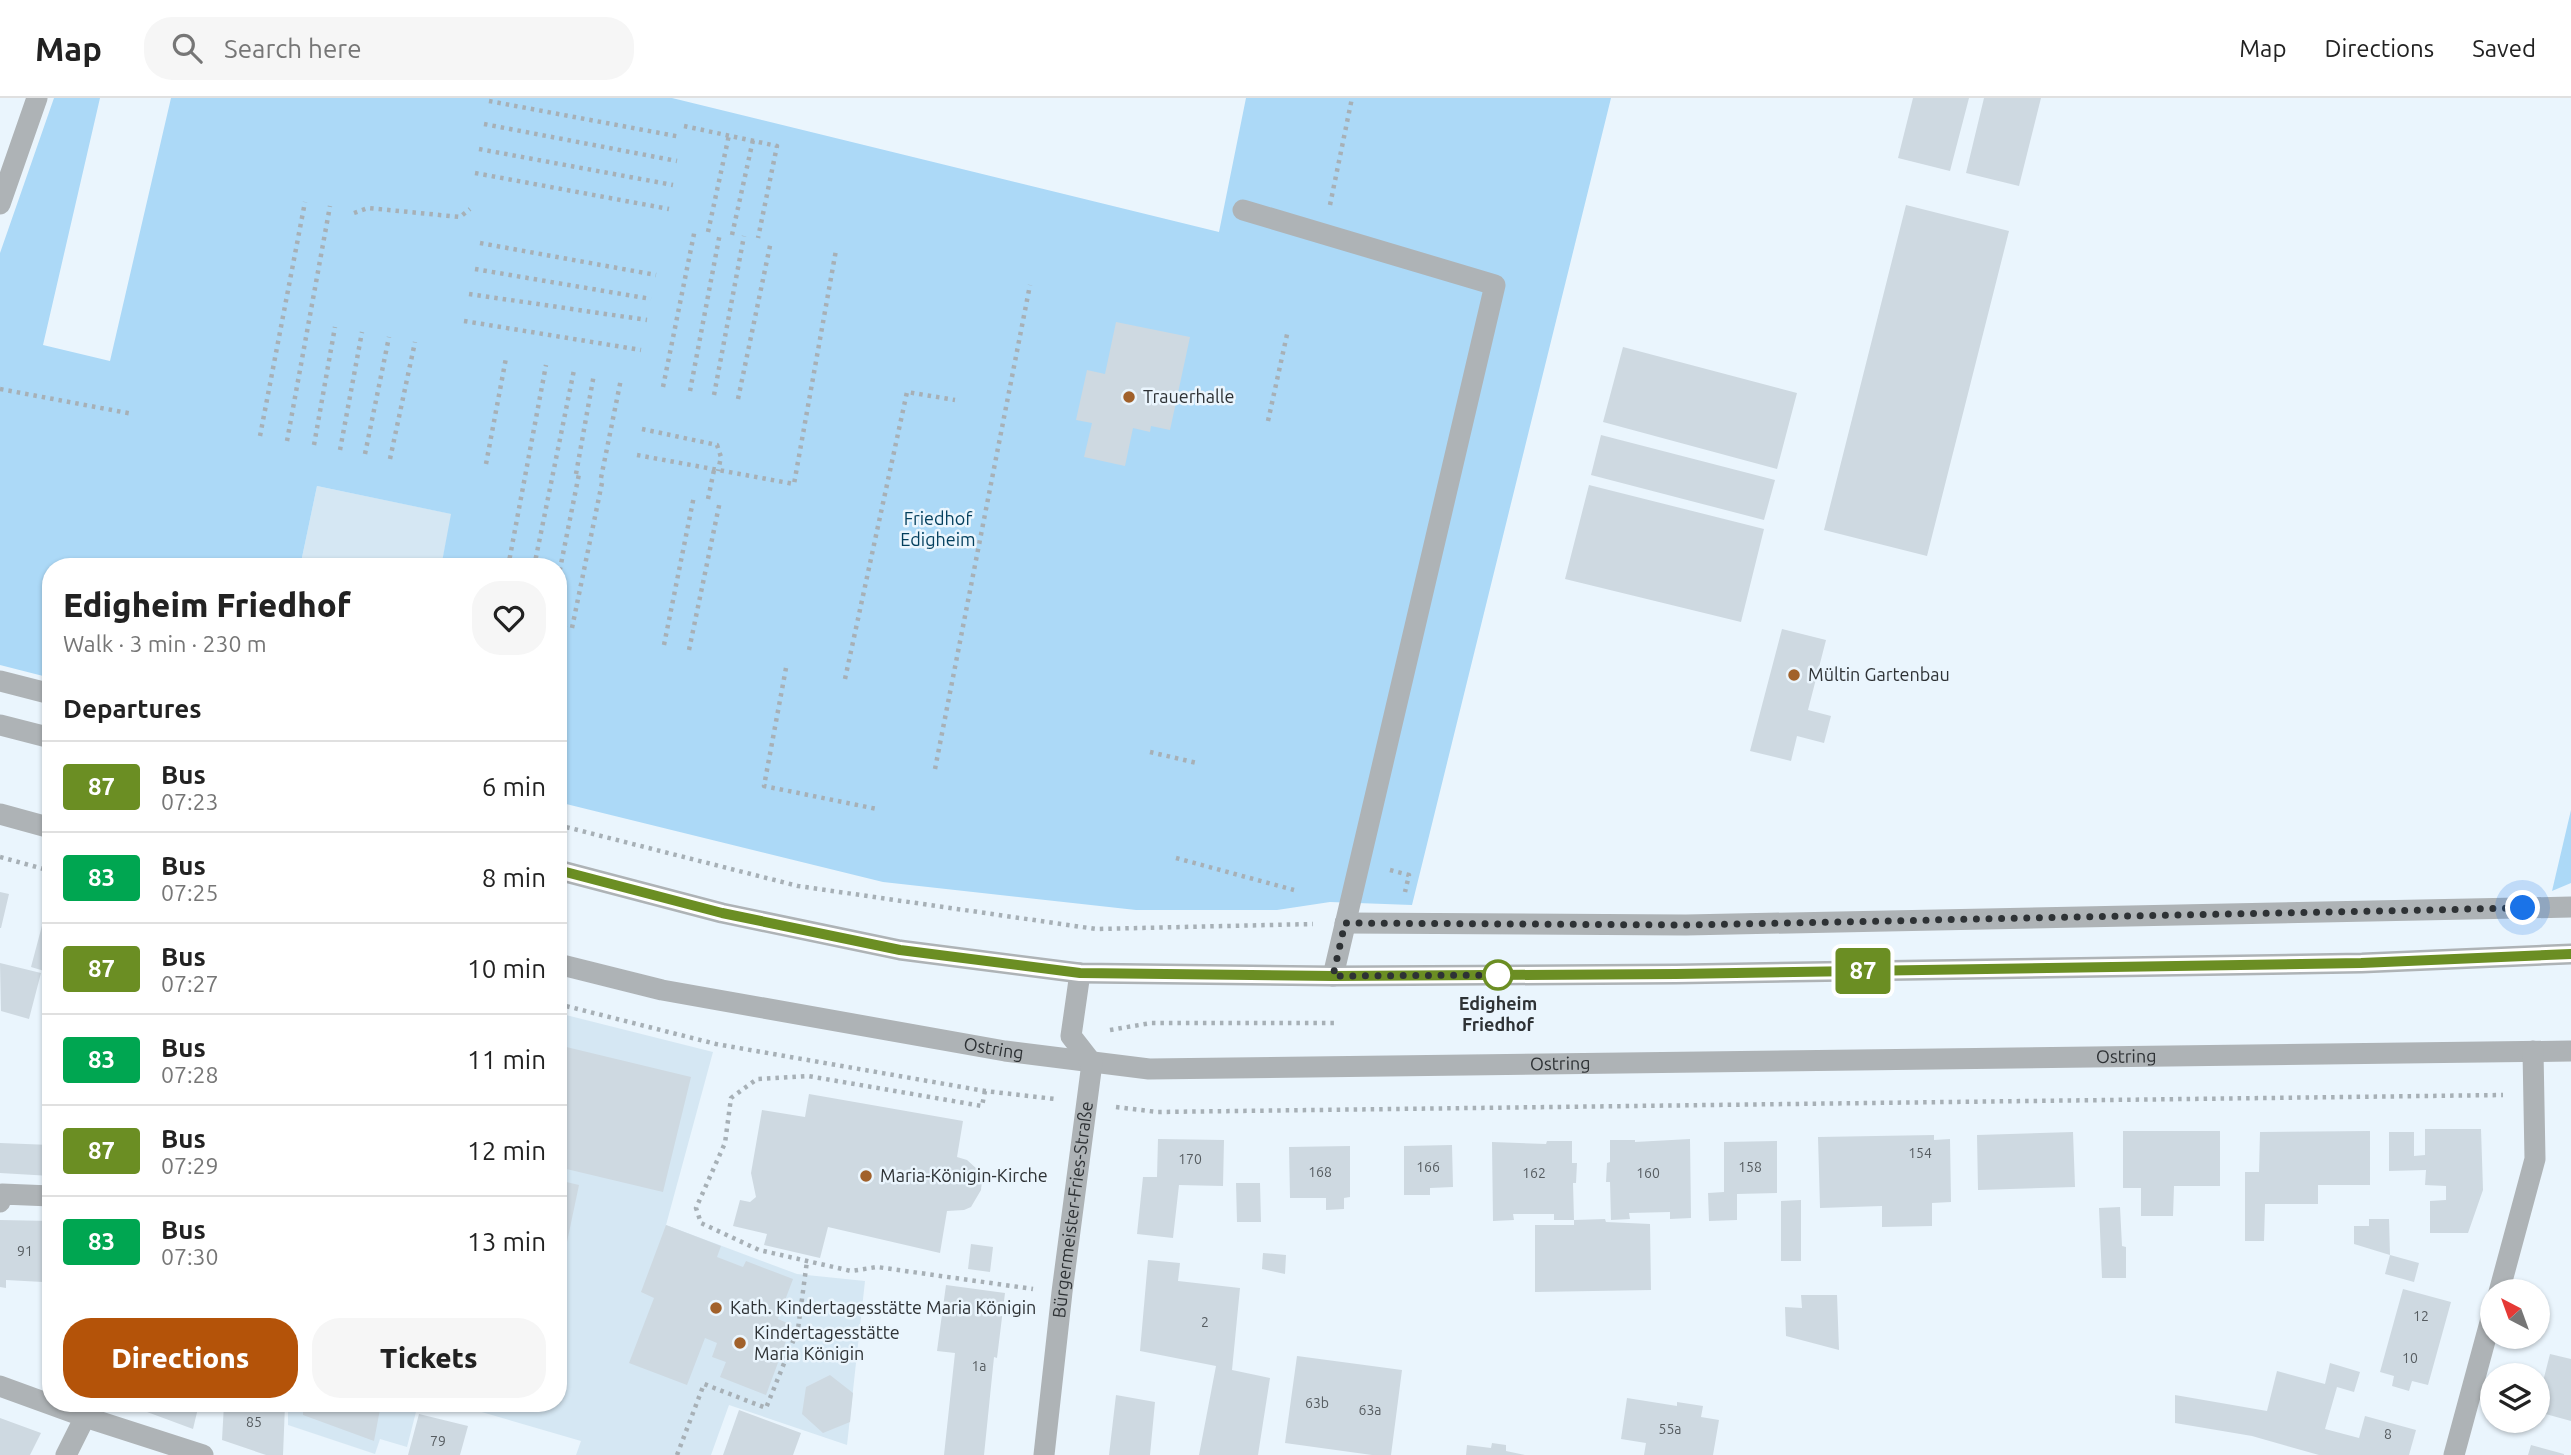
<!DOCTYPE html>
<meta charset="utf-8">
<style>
body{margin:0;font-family:Ubuntu,sans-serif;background:#f6f6f6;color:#222;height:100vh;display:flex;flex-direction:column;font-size:26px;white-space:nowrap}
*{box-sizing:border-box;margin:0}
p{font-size:23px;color:#767676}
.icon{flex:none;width:38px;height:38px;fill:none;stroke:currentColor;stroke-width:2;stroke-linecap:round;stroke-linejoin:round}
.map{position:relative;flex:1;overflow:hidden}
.panel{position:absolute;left:42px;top:460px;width:525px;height:854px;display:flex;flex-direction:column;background:#fff;border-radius:28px;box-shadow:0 2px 5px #0004}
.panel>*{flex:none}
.badge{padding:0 14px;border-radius:5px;font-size:24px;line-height:46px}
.needle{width:46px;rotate:319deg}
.tools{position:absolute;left:2480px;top:1181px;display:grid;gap:14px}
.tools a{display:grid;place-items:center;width:70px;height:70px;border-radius:50%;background:#fff;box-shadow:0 2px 5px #0004;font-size:35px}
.you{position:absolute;width:35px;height:35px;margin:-18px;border:5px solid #fff;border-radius:50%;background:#1a73e8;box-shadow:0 0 0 10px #1a73e833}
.map>.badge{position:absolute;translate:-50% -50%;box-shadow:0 0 0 4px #fff}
h2{padding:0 21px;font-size:26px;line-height:63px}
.round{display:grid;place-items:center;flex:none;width:74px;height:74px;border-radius:28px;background:#f6f6f6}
.headline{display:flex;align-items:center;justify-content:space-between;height:119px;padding:0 21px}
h1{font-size:33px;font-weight:800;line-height:52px}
.action{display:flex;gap:14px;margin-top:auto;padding:14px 21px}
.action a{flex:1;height:80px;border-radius:28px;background:#b45309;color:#fff;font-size:28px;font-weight:800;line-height:80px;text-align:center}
.action a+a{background:#f6f6f6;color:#222}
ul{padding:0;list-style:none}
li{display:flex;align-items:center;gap:21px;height:91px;padding:0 21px;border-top:2px solid #e0e0e0}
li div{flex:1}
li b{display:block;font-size:26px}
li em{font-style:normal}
li .badge{min-width:77px;font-weight:700;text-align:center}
header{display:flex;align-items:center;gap:42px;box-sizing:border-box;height:98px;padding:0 35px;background:#fff;border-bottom:2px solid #e0e0e0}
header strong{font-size:33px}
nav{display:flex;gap:38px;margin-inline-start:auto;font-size:24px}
.search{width:490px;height:63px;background:#f6f6f6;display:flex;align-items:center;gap:18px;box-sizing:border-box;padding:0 24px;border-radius:28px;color:#767676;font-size:26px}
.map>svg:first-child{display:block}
.built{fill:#d5e7f3}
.green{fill:#acd9f7}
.building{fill:#ced9e1}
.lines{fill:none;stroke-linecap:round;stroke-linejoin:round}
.path{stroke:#a7b0b6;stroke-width:4.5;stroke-dasharray:3.5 5;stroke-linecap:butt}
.minor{stroke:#aeb3b6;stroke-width:21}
.line-casing{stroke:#fff;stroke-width:16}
.line{stroke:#6b8e23;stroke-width:10}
.walk{stroke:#2e3235;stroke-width:7;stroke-dasharray:0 12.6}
.poi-dot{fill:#a1612b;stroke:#eaf5fd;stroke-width:2.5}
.stop-dot{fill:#fff;stroke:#6b8e23;stroke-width:3.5}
.labels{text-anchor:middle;stroke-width:5;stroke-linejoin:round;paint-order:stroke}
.number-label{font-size:14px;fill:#565c60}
.poi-label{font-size:18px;fill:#2e3235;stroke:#eaf5fd;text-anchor:start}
.park-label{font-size:18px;fill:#033f5d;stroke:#eaf5fd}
.stop-label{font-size:18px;font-weight:bold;fill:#2e3235;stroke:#eaf5fd}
.street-label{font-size:18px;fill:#2e3235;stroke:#eaf5fd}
</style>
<header>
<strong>Map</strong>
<div class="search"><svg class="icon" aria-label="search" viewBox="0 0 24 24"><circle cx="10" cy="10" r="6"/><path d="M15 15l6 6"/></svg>Search here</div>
<nav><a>Map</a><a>Directions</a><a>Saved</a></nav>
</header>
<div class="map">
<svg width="2571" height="1357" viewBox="0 0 2571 1357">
<rect width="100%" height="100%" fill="#eaf5fd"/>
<path class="built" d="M 317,388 L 452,416 L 441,469 L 300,469 Z
M 558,915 L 713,954 L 666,1127 L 797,1176 L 865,1183 L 847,1347 L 729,1307 L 711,1357 L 576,1357 L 581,1343 L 454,1306 L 558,1306 Z
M 288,1306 L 418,1306 L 407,1349 L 380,1341 L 375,1356 L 288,1327 Z"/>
<path class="green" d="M 54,0 L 100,0 L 43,247 L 110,263 L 171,0 L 672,0 L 1219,134 L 1246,0 L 1611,0 L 1412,807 L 1330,804 L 1277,812 L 1136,812 L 883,784 L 558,704 L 558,469 L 441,469 L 451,416 L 317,388 L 300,469 L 51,469 L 51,580 L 0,567 L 0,155 Z
M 2571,712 L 2571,785 L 2552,793 Z"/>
<path class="building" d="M 1913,0 L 1969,0 L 1950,73 L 1898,60 Z
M 1984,0 L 2041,0 L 2019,88 L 1966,75 Z
M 1906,107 L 2009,133 L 1927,458 L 1824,432 Z
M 1116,224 L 1190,239 L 1170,332 L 1151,328 L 1150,334 L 1133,330 L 1125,368 L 1084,359 L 1092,325 L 1076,322 L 1087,272 L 1105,276 Z
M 1623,249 L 1797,295 L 1777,371 L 1603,324 Z
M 1601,337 L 1775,382 L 1764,422 L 1591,377 Z
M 1589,387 L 1764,431 L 1741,524 L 1565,481 Z
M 1782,531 L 1826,542 L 1808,612 L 1831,618 L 1824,645 L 1797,638 L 1791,663 L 1750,653 Z
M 0,794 L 9,796 L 1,830 L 0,830 Z
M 48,805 L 51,806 L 51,875 L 31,869 Z
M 0,865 L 41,875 L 29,921 L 1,913 Z
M 558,947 L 691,979 L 663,1094 L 558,1069 Z
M 809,996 L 963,1023 L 957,1059 L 967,1062 L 977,1071 L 982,1083 L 981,1092 L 971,1109 L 964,1112 L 947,1113 L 940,1155 L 828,1129 L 820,1160 L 764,1147 L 767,1136 L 733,1128 L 740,1102 L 750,1104 L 756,1099 L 751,1075 L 762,1012 L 805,1019 Z
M 2425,1031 L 2481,1031 L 2483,1092 L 2468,1135 L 2430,1135 L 2430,1103 L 2446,1102 L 2446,1088 L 2425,1087 L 2426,1072 L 2389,1073 L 2389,1034 L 2414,1034 L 2414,1058 L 2425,1057 Z
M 2123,1033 L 2220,1033 L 2220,1088 L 2174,1088 L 2173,1118 L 2141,1118 L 2141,1090 L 2123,1090 Z
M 2370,1033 L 2370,1087 L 2318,1087 L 2318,1106 L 2265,1106 L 2264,1143 L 2245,1143 L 2245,1074 L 2259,1074 L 2260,1034 Z
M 2073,1034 L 2075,1089 L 1978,1092 L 1977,1037 Z
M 1934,1037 L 1934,1042 L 1950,1041 L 1951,1104 L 1932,1105 L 1932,1128 L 1882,1129 L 1882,1108 L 1820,1110 L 1818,1039 Z
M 1158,1041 L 1224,1042 L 1223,1088 L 1179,1087 L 1173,1140 L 1137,1136 L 1143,1079 L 1157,1079 Z
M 1690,1041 L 1691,1120 L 1670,1121 L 1670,1114 L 1629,1115 L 1630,1121 L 1611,1122 L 1610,1084 L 1606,1084 L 1607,1065 L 1610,1064 L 1610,1042 L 1635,1042 L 1635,1044 Z
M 1547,1043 L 1572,1043 L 1572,1065 L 1577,1065 L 1576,1085 L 1573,1085 L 1574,1122 L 1554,1122 L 1554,1116 L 1513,1116 L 1514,1122 L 1493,1123 L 1492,1044 L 1546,1046 Z
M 1777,1043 L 1777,1095 L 1737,1096 L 1737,1122 L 1709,1123 L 1708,1095 L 1724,1094 L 1724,1044 Z
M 0,1045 L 51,1047 L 51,1078 L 0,1075 Z
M 1452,1047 L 1453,1089 L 1430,1090 L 1430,1097 L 1404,1097 L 1404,1048 Z
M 1350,1048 L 1350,1099 L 1344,1100 L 1344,1111 L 1326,1112 L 1326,1100 L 1290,1100 L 1289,1049 Z
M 558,1082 L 579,1087 L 559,1182 L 558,1182 Z
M 1236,1085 L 1260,1085 L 1261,1124 L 1237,1124 Z
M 1801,1102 L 1801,1163 L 1781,1163 L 1781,1103 Z
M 2120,1109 L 2122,1148 L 2126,1149 L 2126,1180 L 2102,1180 L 2099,1110 Z
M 1605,1121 L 1606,1124 L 1650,1126 L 1651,1192 L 1535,1194 L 1535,1127 L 1574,1127 L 1574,1122 Z
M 2369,1121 L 2389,1121 L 2390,1157 L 2419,1165 L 2414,1184 L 2385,1176 L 2390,1157 L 2354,1146 L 2354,1128 L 2369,1128 Z
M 0,1122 L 51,1123 L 51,1191 L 43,1191 L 43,1184 L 6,1182 L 6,1190 L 0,1189 Z
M 666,1127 L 721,1148 L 717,1159 L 743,1169 L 746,1163 L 793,1181 L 778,1221 L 792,1227 L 766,1297 L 720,1279 L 726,1264 L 712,1259 L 717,1245 L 705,1240 L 687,1287 L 629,1265 L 654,1200 L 641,1194 Z
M 971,1146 L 993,1149 L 990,1174 L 968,1171 Z
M 1263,1155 L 1286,1157 L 1285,1176 L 1262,1171 Z
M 1148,1162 L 1180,1165 L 1178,1183 L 1240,1190 L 1232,1272 L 1270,1280 L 1258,1357 L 1199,1357 L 1216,1268 L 1140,1253 Z
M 946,1187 L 1005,1195 L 997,1260 L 994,1259 L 984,1357 L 944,1357 L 955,1255 L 937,1253 Z
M 2403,1191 L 2451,1204 L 2428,1287 L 2412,1283 L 2409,1293 L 2392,1288 L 2394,1278 L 2380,1274 Z
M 1801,1197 L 1837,1197 L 1839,1252 L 1786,1238 L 1785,1209 L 1802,1210 Z
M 2550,1256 L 2571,1261 L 2571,1323 L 2538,1314 L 2538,1303 Z
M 1297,1258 L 1402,1272 L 1391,1357 L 1372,1357 L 1285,1345 Z
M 2330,1265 L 2360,1274 L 2354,1294 L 2337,1289 L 2325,1331 L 2359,1340 L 2365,1318 L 2416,1332 L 2409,1357 L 2319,1357 L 2252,1338 L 2175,1325 L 2175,1297 L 2267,1313 L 2277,1273 L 2325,1286 Z
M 830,1277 L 853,1295 L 850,1324 L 823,1335 L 802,1316 L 806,1289 Z
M 1116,1297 L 1155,1304 L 1150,1357 L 1109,1357 Z
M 1627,1300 L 1677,1308 L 1677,1304 L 1703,1308 L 1701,1319 L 1719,1322 L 1713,1357 L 1644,1357 L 1646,1345 L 1621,1341 Z
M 140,1306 L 199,1306 L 193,1331 L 139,1311 Z
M 224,1306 L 285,1307 L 283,1357 L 266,1357 L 222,1342 Z
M 303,1306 L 381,1306 L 374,1343 L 303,1317 Z
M 739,1312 L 801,1335 L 793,1357 L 723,1357 Z
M 419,1316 L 468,1328 L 460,1357 L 408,1357 Z
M 0,1320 L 41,1335 L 30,1357 L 0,1357 Z
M 1492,1345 L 1506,1347 L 1506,1353 L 1525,1357 L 1466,1357 L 1467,1347 L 1491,1350 Z
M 2531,1347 L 2564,1356 L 2564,1357 L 2528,1357 Z"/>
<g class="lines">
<path class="path" d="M 489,3 L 681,39
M 484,26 L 677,63
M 684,28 L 777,48 L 758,140
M 479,51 L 673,87
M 475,75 L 669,111
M 1330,107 L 1352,0
M 354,115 L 368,110 L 460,119 L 470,111
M 708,134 L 729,37
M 732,137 L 753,42
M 480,145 L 656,177
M 475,171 L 651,201
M 469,196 L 647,222
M 464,223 L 641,252
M 663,289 L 695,131
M 0,291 L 133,316
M 690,293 L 720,135
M 714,297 L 744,138
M 738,301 L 771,143
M 1268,323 L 1288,232
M 642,331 L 717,347 L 721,359 L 718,373
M 260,338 L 305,104
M 287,343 L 330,108
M 314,347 L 335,229
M 340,352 L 362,234
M 365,356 L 389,239
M 637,357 L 794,386 L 836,152
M 390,361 L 415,244
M 486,366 L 506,260
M 576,376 L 594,276
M 601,380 L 621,281
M 708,401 L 714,372
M 508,469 L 546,267
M 534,469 L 574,272
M 558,481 L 579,376
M 572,530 L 603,380
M 664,547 L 694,398
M 689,552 L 720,403
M 558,562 L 565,528
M 786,570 L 764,688 L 877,711
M 845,581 L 907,294 L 955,302
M 1150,654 L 1197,665
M 935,671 L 1030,187
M 558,727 L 798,788 L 1096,831 L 1313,826
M 0,759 L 51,773
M 1176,760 L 1294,792
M 1390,772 L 1409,777 L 1405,794
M 558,906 L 716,946 L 985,993 L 1055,1001
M 1110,932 L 1151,925 L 1338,925
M 985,993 L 982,1008 L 808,978 L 757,981 L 731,1000 L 725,1045 L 696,1110 L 701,1125 L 759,1152 L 851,1173 L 877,1169 L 1033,1191
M 1116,1009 L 1157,1014 L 2503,997
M 677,1357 L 704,1286 L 766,1310 L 798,1231 L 807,1163"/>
<g class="minor">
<path d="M 0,106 L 37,0"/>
<path d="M 1243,112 L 1495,187 L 1333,878"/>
<path d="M 0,583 L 51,596"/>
<path d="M 0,627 L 51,640"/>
<path d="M 0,716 L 51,730"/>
<path d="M 558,772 L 722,815 L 900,852 L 1080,875 L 1333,878 L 1676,876 L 2362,865 L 2571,856"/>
<path d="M 1345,825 L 1686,827 L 2571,809"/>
<path id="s1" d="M 558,866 L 662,892 L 1005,953 L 1149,971 L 2571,953"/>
<path d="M 0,1104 L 2,1096 L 51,1098"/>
<path d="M 2499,1194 L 2535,1061 L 2533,953"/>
<path d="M 0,1288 L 85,1319 L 203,1357"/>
<path d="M 66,1357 L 85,1319"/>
<path id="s2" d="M 1044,1357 L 1062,1194 L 1092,965 L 1071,938 L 1080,875"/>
<path d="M 2454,1357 L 2492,1217"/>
</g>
</g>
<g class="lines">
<g class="line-casing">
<path id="line" d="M 558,772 L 722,815 L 900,852 L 1080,875 L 1333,878 L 1676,876 L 2361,865 L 2571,856"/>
</g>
<use href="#line" class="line"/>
<path class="walk" d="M 1498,877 L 1501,877 L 1333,878 L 1345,825 L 1686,827 L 2523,810"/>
</g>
<g class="poi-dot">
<circle cx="1129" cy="299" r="7"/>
<circle cx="1794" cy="577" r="7"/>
<circle cx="866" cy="1078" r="7"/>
<circle cx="716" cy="1210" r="7"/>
<circle cx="740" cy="1245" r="7"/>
</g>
<circle class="stop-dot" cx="1498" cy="877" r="14"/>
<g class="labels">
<g class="number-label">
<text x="1920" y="1060">154</text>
<text x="1190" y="1066">170</text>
<text x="1428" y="1074">166</text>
<text x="1750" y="1074">158</text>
<text x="1320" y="1079">168</text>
<text x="1534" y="1080">162</text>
<text x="1648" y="1080">160</text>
<text x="25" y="1158">91</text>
<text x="2421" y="1223">12</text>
<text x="1205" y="1229">2</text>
<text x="2410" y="1265">10</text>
<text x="979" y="1273">1a</text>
<text x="1317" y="1310">63b</text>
<text x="1370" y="1317">63a</text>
<text x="254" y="1329">85</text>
<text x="1670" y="1336">55a</text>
<text x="2388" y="1341">8</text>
<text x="438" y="1348">79</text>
</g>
<g class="poi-label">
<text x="1143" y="305">Trauerhalle</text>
<text x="1808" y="583">Mültin Gartenbau</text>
<text x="880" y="1084">Maria-Königin-Kirche</text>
<text x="730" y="1216">Kath. Kindertagesstätte Maria Königin</text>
<text x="754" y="1241">Kindertagesstätte<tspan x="754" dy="21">Maria Königin</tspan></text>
</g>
<g class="park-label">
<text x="938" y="427">Friedhof<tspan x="938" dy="21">Edigheim</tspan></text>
</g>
<g class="stop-label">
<text x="1498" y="912">Edigheim<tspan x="1498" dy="21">Friedhof</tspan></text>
</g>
<g class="street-label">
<text dy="6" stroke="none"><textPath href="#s1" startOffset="444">Ostring</textPath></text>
<text dy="6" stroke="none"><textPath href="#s1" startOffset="1578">Ostring</textPath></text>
<text dy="6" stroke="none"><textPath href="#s1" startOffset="1012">Ostring</textPath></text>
<text dy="6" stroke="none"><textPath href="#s2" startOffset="247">Bürgermeister-Fries-Straße</textPath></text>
</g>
</g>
</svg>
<div class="tools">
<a><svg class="needle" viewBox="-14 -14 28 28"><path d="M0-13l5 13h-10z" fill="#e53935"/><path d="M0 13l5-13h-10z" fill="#767676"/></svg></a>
<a><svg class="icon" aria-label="layers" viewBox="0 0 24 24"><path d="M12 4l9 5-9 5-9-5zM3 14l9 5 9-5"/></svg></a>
</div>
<div class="you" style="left:2523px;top:810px"></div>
<b class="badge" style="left:1863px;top:873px;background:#6b8e23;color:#fff">87</b>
<section class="panel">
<div class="headline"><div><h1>Edigheim Friedhof</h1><p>Walk · 3 min · 230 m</p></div><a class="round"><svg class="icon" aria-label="heart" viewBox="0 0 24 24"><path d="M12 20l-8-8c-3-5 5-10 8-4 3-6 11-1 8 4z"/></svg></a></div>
<h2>Departures</h2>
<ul>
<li><span class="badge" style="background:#6b8e23;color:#fff">87</span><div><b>Bus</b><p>07:23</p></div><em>6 min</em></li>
<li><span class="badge" style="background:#00a651;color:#fff">83</span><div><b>Bus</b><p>07:25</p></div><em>8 min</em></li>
<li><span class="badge" style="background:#6b8e23;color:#fff">87</span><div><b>Bus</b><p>07:27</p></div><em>10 min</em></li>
<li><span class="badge" style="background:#00a651;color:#fff">83</span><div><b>Bus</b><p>07:28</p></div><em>11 min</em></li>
<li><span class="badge" style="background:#6b8e23;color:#fff">87</span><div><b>Bus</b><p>07:29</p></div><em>12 min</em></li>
<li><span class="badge" style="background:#00a651;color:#fff">83</span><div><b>Bus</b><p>07:30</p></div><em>13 min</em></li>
</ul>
<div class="action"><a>Directions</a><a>Tickets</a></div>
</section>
</div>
